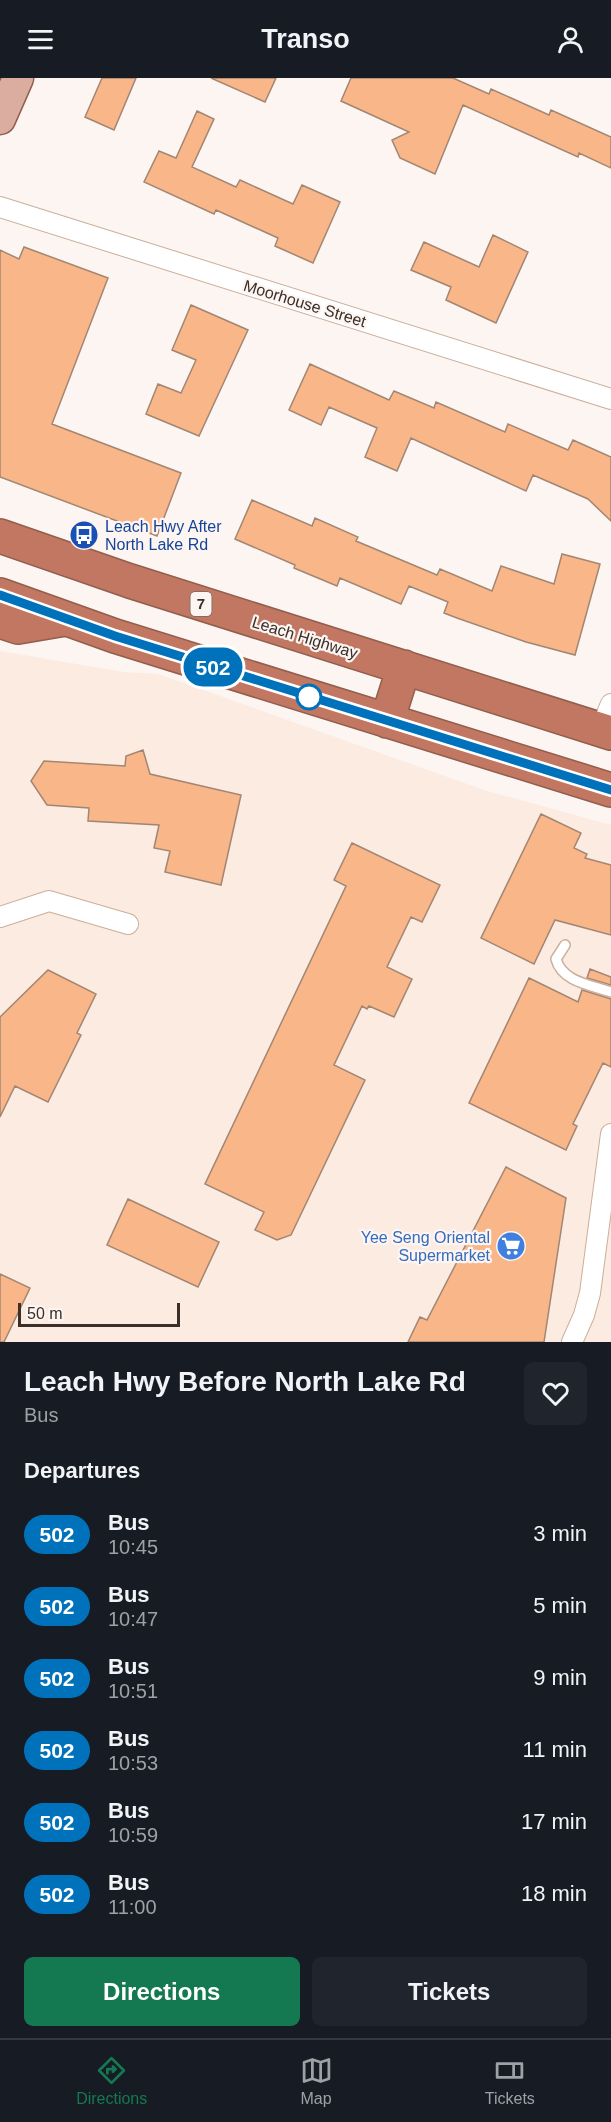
<!DOCTYPE html>
<style>
body{margin:0;font-family:Arial,sans-serif;background:#20242c;color:#f1f3f6;height:100vh;display:flex;flex-direction:column;font-size:22px;white-space:nowrap}
*{box-sizing:border-box;margin:0}
p{font-size:20px;color:#9ea1a6}
.icon{flex:none;width:33px;height:33px;fill:none;stroke:currentColor;stroke-width:2;stroke-linecap:round;stroke-linejoin:round}
.map{position:relative;height:1264px;overflow:hidden}
.drawer{display:flex;flex-direction:column;background:#171b24;flex:1}
.drawer>*{flex:none}
.badge{padding:0 12px;border-radius:20px;font-size:21px;line-height:39px}
.scale{position:absolute;left:18px;bottom:15px;width:162px;box-sizing:border-box;padding-left:6px;border:3px solid #3b2f28;border-top:0;font-size:16px;line-height:21px;white-space:nowrap;color:#3b2f28;-webkit-text-stroke:4px #fcf5f1;paint-order:stroke}
.map>.badge{position:absolute;translate:-50% -50%;box-shadow:0 0 0 3px #fff}
h2{padding:0 24px;font-size:22px;line-height:54px}
.round{display:grid;place-items:center;flex:none;width:63px;height:63px;border-radius:9px;background:#20242c}
.head{display:flex;align-items:center;justify-content:space-between;height:102px;padding:0 24px}
h1{font-size:28px;font-weight:800;line-height:45px}
.action{display:flex;gap:12px;margin-top:auto;padding:12px 24px}
.action a{flex:1;height:69px;border-radius:9px;background:#147951;color:#fff;font-size:24px;font-weight:800;line-height:69px;text-align:center}
.action a+a{background:#20242c;color:#f1f3f6}
ul{padding:0;list-style:none}
li{display:flex;align-items:center;gap:18px;height:72px;padding:0 24px}
li div{flex:1}
li b{display:block;font-size:22px}
li em{font-style:normal}
li .badge{min-width:66px;font-weight:700;text-align:center}
header{display:flex;justify-content:space-between;align-items:center;height:78px;padding:0 24px;background:#171b24;font-size:27px;font-weight:800}
.tab-bar{display:flex;justify-content:space-around;align-items:center;height:84px;border-top:2px solid #363941;background:#171b24;font-size:16px;color:#9ea1a6}
.tab-bar a{display:grid;justify-items:center;gap:3px}
.tab-bar .active{color:#147951}
.map>svg:first-child{display:block}
.built{fill:#fbebe1}
.building{fill:#f9b688;stroke:#a28673;stroke-width:1.5}
.lines{fill:none;stroke-linecap:round;stroke-linejoin:round}
.lane-casing{stroke:#ccae9a;stroke-width:12}
.street-casing{stroke:#ccae9a;stroke-width:22}
.primary-casing{stroke:#925e4d;stroke-width:33}
.highway-casing{stroke:#925e4d;stroke-width:36}
.lane{stroke:#fff;stroke-width:9}
.street{stroke:#fff;stroke-width:20}
.primary{stroke:#daada0;stroke-width:30}
.highway{stroke:#c17761;stroke-width:33}
.line-casing{stroke:#fff;stroke-width:14}
.line{stroke:#0072bc;stroke-width:9}
.stop-dot{fill:#fff;stroke:#0072bc;stroke-width:3}
.labels{text-anchor:middle;stroke-width:4.5;stroke-linejoin:round;paint-order:stroke}
.shield{fill:#fcf5f1;stroke:#756a64;stroke-width:1.5}
.shield-label{font-size:15px;font-weight:bold;fill:#3b2f28}
.street-label{font-size:16px;fill:#3b2f28;stroke:#fcf5f1}
.transit-label{font-size:16px;fill:#164399;stroke:#fcf5f1;text-anchor:start}
.shop-label{font-size:16px;fill:#366cbe;stroke:#fcf5f1;text-anchor:end}
</style>
<header><svg class="icon" aria-label="menu" viewBox="0 0 24 24"><path d="M4 6h16M4 12h16M4 18h16"/></svg>Transo<svg class="icon" aria-label="person" viewBox="0 0 24 24"><circle cx="12" cy="8" r="4"/><path d="M4 21q1-7 8-7t8 7"/></svg></header>
<div class="map">
<svg width="611" height="1264" viewBox="0 0 611 1264">
<rect width="100%" height="100%" fill="#fcf5f1"/>
<path class="built" d="M 0,573 L 124,594 L 158,596 L 484,712 L 611,747 L 611,1264 L 0,1264 Z"/>
<path class="building" d="M 102,0 L 136,0 L 114,52 L 85,39 Z
M 211,0 L 276,0 L 265,24 Z
M 351,0 L 453,0 L 489,16 L 491,11 L 549,37 L 551,32 L 611,59 L 611,90 L 579,75 L 578,79 L 463,27 L 435,96 L 400,80 L 392,62 L 409,54 L 341,23 Z
M 197,33 L 214,41 L 192,89 L 236,109 L 240,102 L 293,126 L 302,107 L 340,124 L 313,185 L 275,168 L 278,160 L 216,132 L 214,136 L 144,104 L 159,73 L 176,80 Z
M 493,157 L 528,174 L 496,245 L 446,222 L 451,209 L 411,192 L 424,164 L 479,189 Z
M 24,169 L 108,200 L 52,346 L 181,395 L 157,458 L 0,399 L 0,172 L 19,181 Z
M 191,227 L 248,252 L 199,358 L 146,336 L 158,306 L 181,315 L 196,282 L 172,272 Z
M 310,286 L 389,322 L 394,313 L 434,330 L 436,324 L 505,354 L 508,346 L 568,372 L 573,362 L 611,379 L 611,443 L 588,421 L 533,397 L 526,413 L 411,360 L 397,393 L 365,379 L 377,350 L 329,329 L 321,347 L 289,332 Z
M 252,422 L 312,448 L 315,440 L 358,459 L 356,463 L 437,497 L 440,491 L 492,513 L 501,488 L 554,506 L 562,476 L 600,486 L 575,577 L 526,564 L 457,540 L 444,535 L 448,524 L 409,508 L 401,526 L 340,500 L 337,508 L 294,490 L 295,487 L 235,461 Z
M 143,672 L 150,696 L 241,717 L 221,807 L 165,794 L 170,773 L 154,770 L 159,747 L 88,743 L 89,730 L 47,727 L 31,703 L 44,683 L 125,688 L 126,678 Z
M 541,736 L 581,755 L 574,770 L 587,776 L 585,780 L 611,787 L 611,857 L 555,842 L 534,886 L 481,860 Z
M 352,765 L 440,807 L 422,844 L 411,839 L 387,889 L 412,901 L 394,939 L 369,928 L 367,931 L 362,928 L 334,987 L 365,1002 L 291,1157 L 277,1162 L 255,1152 L 264,1134 L 205,1106 L 346,808 L 334,802 Z
M 590,891 L 611,899 L 611,907 L 587,900 Z
M 48,892 L 96,916 L 77,955 L 81,957 L 48,1024 L 15,1008 L 0,1039 L 0,939 Z
M 529,900 L 578,924 L 582,912 L 611,921 L 611,989 L 603,985 L 573,1046 L 577,1048 L 566,1072 L 469,1025 Z
M 506,1089 L 566,1120 L 544,1264 L 408,1264 L 420,1239 L 427,1242 Z
M 128,1121 L 219,1164 L 198,1209 L 107,1167 Z
M 0,1196 L 30,1210 L 4,1264 L 0,1264 Z"/>
<g class="lines">
<g class="lane-casing">
<path id="lane" d="M 565,867 L 556,881 C 562,904 591,907 611,914"/>
</g>
<g class="street-casing">
<path id="street" d="M 0,129 L 611,321
M 600,652 L 611,626
M 0,839 L 49,823 L 128,846
M 572,1264 L 584,1237 L 590,1215 L 611,1056"/>
</g>
<g class="primary-casing">
<path id="primary" d="M 0,41 L 18,0"/>
</g>
<g class="highway-casing">
<path id="highway" d="M 0,458 L 130,503 L 611,655
M 0,517 L 115,558 L 611,712
M 0,543 L 18,549 L 65,541
M 387,643 L 404,589"/>
</g>
<use href="#lane" class="lane"/>
<use href="#street" class="street"/>
<use href="#primary" class="primary"/>
<use href="#highway" class="highway"/>
</g>
<g class="lines">
<g class="line-casing">
<path id="line" d="M 0,517 L 115,558 L 611,712"/>
</g>
<use href="#line" class="line"/>
</g>
<defs>
<g id="bus-disc" transform="scale(1.5)"><circle r="9.5" fill="#1a4fb4" stroke="#fcf5f1"/><path d="M-5-6H5V4H4V6H2V4H-2V6H-4V4H-5ZM-3.5-4V0h7V-4ZM-3.5 1.2v1.5H-2V1.2ZM2 1.2v1.5H3.5V1.2Z" fill="#fff"/></g>
<g id="supermarket-disc" transform="scale(1.5)"><circle r="9.5" fill="#3f7fe0" stroke="#fcf5f1"/><path d="M-6-5.5h2.5l.6 2H6L4.5 2H-2.5L-4.4-4H-6ZM-1.5 3.2a1.3 1.3 0 1 0 .1 0ZM3 3.2a1.3 1.3 0 1 0 .1 0Z" fill="#fff"/></g>
</defs>
<g fill-rule="evenodd">
<use href="#bus-disc" x="84" y="457"/>
<use href="#supermarket-disc" x="511" y="1168"/>
</g>
<circle class="stop-dot" cx="309" cy="619" r="12"/>
<g class="labels">
<rect class="shield" x="190.5" y="514" width="21" height="24" rx="4.5"/>
<g class="shield-label">
<text x="201" y="531">7</text>
</g>
<g class="street-label">
<text transform="translate(305 225) rotate(17)" y="6">Moorhouse Street</text>
<text transform="translate(305 559) rotate(17)" y="6">Leach Highway</text>
</g>
<g class="transit-label">
<text x="105" y="454">Leach Hwy After<tspan x="105" dy="18">North Lake Rd</tspan></text>
</g>
<g class="shop-label">
<text x="490" y="1165">Yee Seng Oriental<tspan x="490" dy="18">Supermarket</tspan></text>
</g>
</g>
</svg>
<div class="scale">50 m</div>
<b class="badge" style="left:213px;top:589px;background:#0072bc;color:#fff">502</b>
</div>
<section class="drawer">
<div class="head"><div><h1>Leach Hwy Before North Lake Rd</h1><p>Bus</p></div><a class="round"><svg class="icon" aria-label="heart" viewBox="0 0 24 24"><path d="M12 20l-8-8c-3-5 5-10 8-4 3-6 11-1 8 4z"/></svg></a></div>
<h2>Departures</h2>
<ul>
<li><span class="badge" style="background:#0072bc;color:#fff">502</span><div><b>Bus</b><p>10:45</p></div><em>3 min</em></li>
<li><span class="badge" style="background:#0072bc;color:#fff">502</span><div><b>Bus</b><p>10:47</p></div><em>5 min</em></li>
<li><span class="badge" style="background:#0072bc;color:#fff">502</span><div><b>Bus</b><p>10:51</p></div><em>9 min</em></li>
<li><span class="badge" style="background:#0072bc;color:#fff">502</span><div><b>Bus</b><p>10:53</p></div><em>11 min</em></li>
<li><span class="badge" style="background:#0072bc;color:#fff">502</span><div><b>Bus</b><p>10:59</p></div><em>17 min</em></li>
<li><span class="badge" style="background:#0072bc;color:#fff">502</span><div><b>Bus</b><p>11:00</p></div><em>18 min</em></li>
</ul>
<div class="action"><a>Directions</a><a>Tickets</a></div>
</section>
<nav class="tab-bar">
<a class="active"><svg class="icon" aria-label="directions" viewBox="0 0 24 24"><path d="M12 3l9 9-9 9-9-9zM9 14v-3h6M13 9l2 2-2 2"/></svg>Directions</a>
<a><svg class="icon" aria-label="map" viewBox="0 0 24 24"><path d="M3 6l6-2 6 2 6-2v14l-6 2-6-2-6 2zM9 4v14M15 6v14"/></svg>Map</a>
<a><svg class="icon" aria-label="tickets" viewBox="0 0 24 24"><path d="M3 7h18v10H3zM15 7v10"/></svg>Tickets</a>
</nav>
